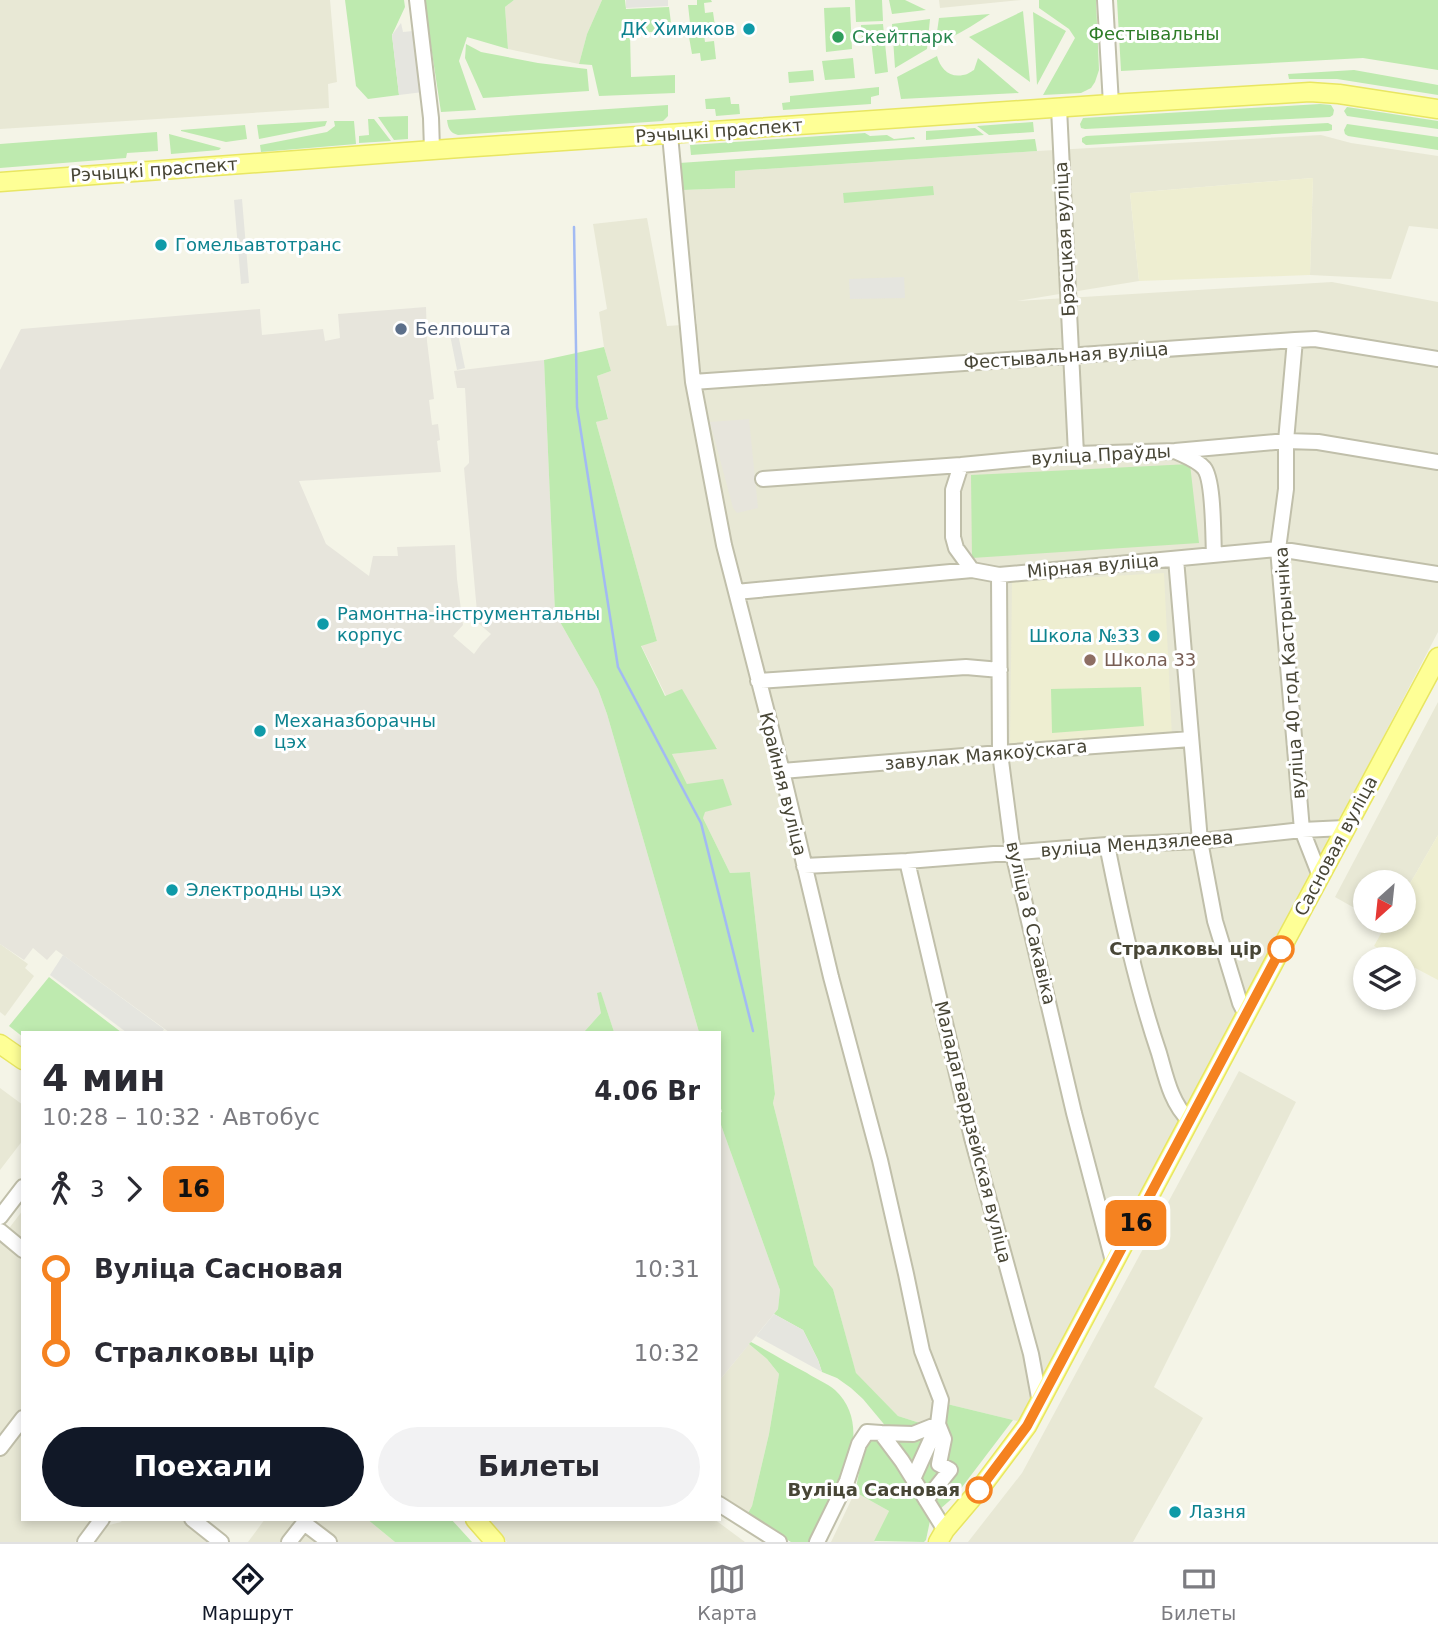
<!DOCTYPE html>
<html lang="ru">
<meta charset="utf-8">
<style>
body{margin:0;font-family:"DejaVu Sans",sans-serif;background:#f2f2f3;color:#2b2b33;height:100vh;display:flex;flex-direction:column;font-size:26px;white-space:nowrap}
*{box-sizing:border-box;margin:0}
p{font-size:23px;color:#7c7c81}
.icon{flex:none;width:38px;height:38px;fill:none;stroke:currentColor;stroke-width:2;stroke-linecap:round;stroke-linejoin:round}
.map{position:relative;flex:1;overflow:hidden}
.side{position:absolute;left:21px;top:1031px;width:700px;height:490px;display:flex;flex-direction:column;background:#fff;border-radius:0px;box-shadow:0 4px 10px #0003}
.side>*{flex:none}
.badge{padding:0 14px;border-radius:10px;font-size:24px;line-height:46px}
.needle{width:46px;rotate:207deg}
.fabs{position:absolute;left:1353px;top:870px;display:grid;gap:14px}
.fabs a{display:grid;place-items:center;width:63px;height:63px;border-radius:50%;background:#fff;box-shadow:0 4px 10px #0003;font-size:35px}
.map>.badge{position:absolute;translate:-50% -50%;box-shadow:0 0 0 4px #fff}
.legs{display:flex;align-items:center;gap:10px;height:77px;padding:0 21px;font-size:23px}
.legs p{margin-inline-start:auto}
.overview{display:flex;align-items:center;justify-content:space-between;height:119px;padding:0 21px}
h1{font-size:38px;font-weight:800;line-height:52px}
.cta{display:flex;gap:14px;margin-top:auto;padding:14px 21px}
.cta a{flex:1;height:80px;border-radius:42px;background:#111827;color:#fff;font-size:28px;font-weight:800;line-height:80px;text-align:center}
.cta a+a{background:#f2f2f3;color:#2b2b33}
ul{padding:0 21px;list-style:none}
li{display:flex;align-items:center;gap:24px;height:84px;font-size:26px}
li i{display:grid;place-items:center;width:10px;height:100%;margin:0 9px;background:currentColor}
li i::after{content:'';width:18px;height:18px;margin:-9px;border:5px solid;border-radius:50%;background:#fff}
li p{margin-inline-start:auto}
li:first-child i{background:linear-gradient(#0000 50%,currentColor 0)}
li:last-child i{background:linear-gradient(currentColor 50%,#0000 0)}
.tabs{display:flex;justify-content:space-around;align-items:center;height:98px;border-top:2px solid #e1e1e2;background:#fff;font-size:19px;color:#7c7c81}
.tabs a{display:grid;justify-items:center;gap:4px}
.tabs .on{color:#111827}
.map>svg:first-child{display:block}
.residential{fill:#e8e8d5}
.industrial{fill:#e7e5dc}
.education{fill:#eeeed1}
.green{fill:#beeaaf}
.parking{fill:#e5e5df}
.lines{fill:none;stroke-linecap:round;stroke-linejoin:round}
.stream{stroke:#a2baf3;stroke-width:2.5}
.minor-casing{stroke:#c0bfaa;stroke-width:18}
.major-casing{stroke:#e8e662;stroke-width:21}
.minor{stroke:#fff;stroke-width:14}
.major{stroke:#feff96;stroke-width:18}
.line-1-casing{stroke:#fff;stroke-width:16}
.line-1{stroke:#f58220;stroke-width:10}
.culture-dot{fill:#0f9aa8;stroke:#fff;stroke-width:2.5}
.leisure-dot{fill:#2e9e5b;stroke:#fff;stroke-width:2.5}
.service-dot{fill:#5c6f8a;stroke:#fff;stroke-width:2.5}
.education-dot{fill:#8d6e63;stroke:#fff;stroke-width:2.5}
.stop-1-dot{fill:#fff;stroke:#f58220;stroke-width:3.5}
.labels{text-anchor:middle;stroke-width:6;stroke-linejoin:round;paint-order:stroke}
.culture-label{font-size:18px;fill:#0d838f;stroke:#fff;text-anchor:start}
.park-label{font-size:18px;fill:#2e7c27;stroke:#fff}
.leisure-label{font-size:18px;fill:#27864d;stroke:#fff;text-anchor:start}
.street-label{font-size:18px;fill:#484636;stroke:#fff}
.service-label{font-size:18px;fill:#4e5e75;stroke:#fff;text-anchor:start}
.education-label{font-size:18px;fill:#785e54;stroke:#fff;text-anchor:start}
.stop-label{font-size:18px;font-weight:bold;fill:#484636;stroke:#fff;text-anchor:end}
</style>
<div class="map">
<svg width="1438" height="1542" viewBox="0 0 1438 1542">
<rect width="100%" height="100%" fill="#f4f4e7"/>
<path class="residential" d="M 0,0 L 330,0 L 337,82 L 328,84 L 329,108 L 0,129 Z
M 514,0 L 602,0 L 587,34 L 579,64 L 508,49 L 505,7 Z
M 939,0 L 1021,0 L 940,8 Z
M 1321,135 L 1351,143 L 1438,156 L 1438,229 L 1409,226 L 1391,279 L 1310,275 L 1313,178 L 1130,193 L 1139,281 L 1017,301 L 1332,282 L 1438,302 L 1438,632 L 1305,887 L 1021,1422 L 947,1404 L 934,1420 L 923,1424 L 898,1416 L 856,1374 L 833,1289 L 814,1265 L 773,1103 L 775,1094 L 750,872 L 730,873 L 703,818 L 704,812 L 732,804 L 687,784 L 672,754 L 717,748 L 666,696 L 641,645 L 657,641 L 596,422 L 608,418 L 597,376 L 611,371 L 604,347 L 599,312 L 607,309 L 593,224 L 647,218 L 667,326 L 697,324 L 683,190 L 735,188 L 734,171 L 1037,151 Z
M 1438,702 L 1438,835 L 1404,894 L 1404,882 L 1365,882 L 1365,914 L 1335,897 Z
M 0,944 L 28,964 L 25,968 L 34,976 L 5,1016 L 0,1012 Z
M 1239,1071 L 1296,1102 L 1154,1387 L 1203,1418 L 1133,1542 L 968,1542 L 1022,1473 Z
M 0,1088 L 23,1105 L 23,1140 L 0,1170 Z
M 23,1210 L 23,1519 L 93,1519 L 75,1542 L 0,1542 L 0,1240 Z
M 749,1344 L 767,1359 L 779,1374 L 769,1434 L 752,1506 L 747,1515 L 719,1495 L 719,1381 Z
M 855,1492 L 889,1511 L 874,1541 L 876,1542 L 831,1542 Z
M 123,1519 L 184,1519 L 213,1542 L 89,1542 L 101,1527 L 121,1522 Z
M 265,1519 L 367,1519 L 395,1542 L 248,1542 Z
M 487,1519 L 714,1519 L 745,1542 L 507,1542 Z"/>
<path class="industrial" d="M 426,307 L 427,341 L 434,399 L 429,400 L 432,425 L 438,424 L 440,440 L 437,441 L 441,472 L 299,481 L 326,544 L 369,576 L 373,556 L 398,556 L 397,547 L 455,545 L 457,579 L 463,625 L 453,636 L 474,654 L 482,643 L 491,634 L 478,623 L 464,468 L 469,463 L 469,457 L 465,388 L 457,388 L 454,371 L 544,360 L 555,613 L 598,689 L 607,714 L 699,1032 L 614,1032 L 601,993 L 601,1013 L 584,1032 L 169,1032 L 56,950 L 47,960 L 33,948 L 24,960 L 0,944 L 0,370 L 21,329 L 260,309 L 262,335 L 323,329 L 325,341 L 340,338 L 338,314 Z
M 749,419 L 758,508 L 737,513 L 733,508 L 710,422 Z
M 719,1125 L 721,1125 L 780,1290 L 778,1309 L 719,1381 Z"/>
<path class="education" d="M 1313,178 L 1310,275 L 1139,281 L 1130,193 Z
M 1164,573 L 1172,737 L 1010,748 L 1012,582 Z
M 1438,835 L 1438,980 L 1404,962 L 1404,959 L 1398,959 L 1374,946 L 1388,921 L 1404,920 L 1404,894 Z"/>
<path class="green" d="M 345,0 L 404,0 L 405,7 L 392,35 L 399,95 L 368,99 L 356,86 Z
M 424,0 L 514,0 L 505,7 L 508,49 L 467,37 L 459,61 L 476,110 L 441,112 Z
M 602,0 L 625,0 L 626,9 L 669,7 L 672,31 L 630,33 L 631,77 L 675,75 L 675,93 L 599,96 L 592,65 L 579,64 L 587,34 Z
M 697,0 L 711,0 L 712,2 L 704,3 L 705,13 L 713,12 L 716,33 L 704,35 L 705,42 L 714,41 L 716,59 L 701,61 L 700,53 L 692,54 L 689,37 L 700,35 L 697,22 L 690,23 L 688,5 L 697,5 Z
M 855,0 L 882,0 L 883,21 L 856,22 Z
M 889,0 L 905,0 L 926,10 L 892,14 Z
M 1039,0 L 1096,0 L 1099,70 L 1095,82 L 1091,88 L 1081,93 L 1043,95 L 1075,38 L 1069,29 L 1039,8 Z
M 1117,0 L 1438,0 L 1438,70 L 1363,58 L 1121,71 Z
M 850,7 L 852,49 L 826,52 L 824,8 Z
M 1023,11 L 1030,82 L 969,37 Z
M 1033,12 L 1066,31 L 1037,85 Z
M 990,14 C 977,23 964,31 950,38 C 944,41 942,45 935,46 L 939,18 Z
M 930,19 L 927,49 L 895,68 L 892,24 Z
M 883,24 L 888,72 L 875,74 L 871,40 L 862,41 L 861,25 Z
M 466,44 L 481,52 L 538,63 L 587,69 L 589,91 L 483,98 L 465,58 Z
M 937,56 C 940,68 949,78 963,75 C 967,75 970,72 974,70 L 978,58 L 1019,93 L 901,99 L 897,77 Z
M 853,58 L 855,78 L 825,80 L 822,61 Z
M 813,70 L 814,81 L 789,83 L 788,72 Z
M 1354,70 L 1438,85 L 1438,95 L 1337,79 L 1289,79 L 1288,74 Z
M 879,87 L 879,95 L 871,97 L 871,104 L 783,110 L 782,103 L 790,102 L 790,96 Z
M 730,97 L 731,104 L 739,104 L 740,114 L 716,116 L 715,109 L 706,109 L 705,99 Z
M 1320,104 L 1331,105 L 1334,110 L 1333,115 L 1330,117 L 1085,129 L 1081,128 L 1080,124 L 1083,118 Z
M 668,105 L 668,116 L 663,121 L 458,135 C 450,133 448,128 447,120 Z
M 1347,107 L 1438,121 L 1438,129 L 1347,116 L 1344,111 Z
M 408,116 L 408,139 L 394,140 L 378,117 Z
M 368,119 L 374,119 L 391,141 L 359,143 L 359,136 L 369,135 Z
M 327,121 L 325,126 L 259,139 L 257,125 Z
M 334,121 L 354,121 L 356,144 L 261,152 L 260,145 L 327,132 L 335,126 Z
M 1033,122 L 1034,132 L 989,135 L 977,126 Z
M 1328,123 L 1332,125 L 1332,130 L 1328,131 L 1086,145 L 1082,142 L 1082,138 L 1086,136 Z
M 1347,124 L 1438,137 L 1438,150 L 1348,136 L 1345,134 L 1344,130 Z
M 245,125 L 247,139 L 226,142 L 181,131 L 181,130 Z
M 975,128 L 984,135 L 926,140 L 926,131 Z
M 157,132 L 158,151 L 127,153 L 126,158 L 0,168 L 0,144 Z
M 865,133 L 870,136 L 887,135 L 894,139 L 914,137 L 915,139 L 691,155 L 690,145 Z
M 169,134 L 221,148 L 219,150 L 171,154 Z
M 1035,139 L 1037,151 L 735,171 L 735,188 L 683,190 L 679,163 Z
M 933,186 L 934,195 L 844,203 L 843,193 Z
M 604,347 L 611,371 L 597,376 L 608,419 L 596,422 L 657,641 L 641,646 L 665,696 L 682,689 L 717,749 L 672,754 L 687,784 L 723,779 L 732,805 L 705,812 L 703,818 L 730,873 L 750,872 L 775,1094 L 773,1103 L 814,1265 L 833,1289 L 856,1373 L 898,1416 L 923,1424 L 934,1420 L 947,1404 L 1013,1420 L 956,1495 L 939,1510 L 883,1423 L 863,1399 L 851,1388 L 837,1378 L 822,1372 L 818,1360 L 803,1330 L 774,1314 L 778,1309 L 780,1290 L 721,1125 L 719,1125 L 719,1113 L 722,1112 L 719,1102 L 719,1032 L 699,1032 L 607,714 L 598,689 L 555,613 L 544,360 Z
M 1190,464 L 1199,543 L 972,558 L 971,475 Z
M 1141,687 L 1144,726 L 1052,733 L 1051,689 Z
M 49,977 L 121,1032 L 23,1032 L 23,1037 L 9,1026 Z
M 601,992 L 614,1032 L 584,1032 L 601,1013 L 597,993 Z
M 751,1342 C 770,1352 788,1363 807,1373 C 816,1379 827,1383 835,1390 C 879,1431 833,1500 812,1542 L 791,1542 L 747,1515 L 752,1506 L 769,1434 L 779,1374 L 767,1359 L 749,1344 Z
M 868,1437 L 879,1437 L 931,1516 L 926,1540 L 924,1542 L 874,1541 L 889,1511 L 855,1492 L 865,1444 Z
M 367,1519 L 451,1519 L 472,1542 L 395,1542 Z"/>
<path class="parking" d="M 626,0 L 668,0 L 668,6 L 626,8 Z
M 401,23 L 403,32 L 413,31 L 423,92 L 399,95 L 392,35 Z
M 242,199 L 249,283 L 241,284 L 234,200 Z
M 904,277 L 905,298 L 850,299 L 849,279 Z
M 458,334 L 465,368 L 457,370 L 450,335 Z
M 63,955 L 119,996 L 164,1029 L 162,1032 L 126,1032 L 50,975 Z
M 774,1314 L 803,1330 L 818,1360 L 822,1372 L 756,1336 Z"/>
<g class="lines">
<path class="stream" d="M 574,227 L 577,407 L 618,667 L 701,823 L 753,1031"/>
<g class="minor-casing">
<path id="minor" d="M 417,0 L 431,118 L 432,150
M 1105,0 L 1111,104
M 1059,108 L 1076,454
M 670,135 L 693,382 L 724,545 L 782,771 L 831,977 L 880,1160 L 906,1274 L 922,1351 L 941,1400 L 938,1424 L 913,1479
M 1295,340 L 1286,441 L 1286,489 L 1278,549 L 1302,830 L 1320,876
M 693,382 L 1295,340 L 1315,339 L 1438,359
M 1175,451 C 1185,456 1197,460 1204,468 C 1214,480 1213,537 1214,555
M 961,465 L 953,490 L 953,537 L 956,548 L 972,570
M 763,479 L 961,465 L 1076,454 L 1175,451 L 1286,441 L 1318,442 L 1438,462
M 1176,559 L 1200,841 L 1215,921 L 1240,1003 L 1246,1015
M 999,575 L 1000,753 L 1013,853 L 1074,1113 L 1114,1265
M 736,592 L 972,570 L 999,575 L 1278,549 L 1438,574
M 758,681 L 966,667 L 1000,670
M 782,771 L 1000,753 L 1191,739
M 1107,845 C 1121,915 1136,985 1159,1053 C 1166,1077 1171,1103 1189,1120
M 907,861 L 972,1138 L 1031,1354 L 1040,1403
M 804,866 L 907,861 L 1107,845 L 1200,841 L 1302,830 L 1345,828
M 0,1217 L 23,1187
M 0,1231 L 23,1250
M 881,1433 L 913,1434 L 938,1424 L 944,1439 L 939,1464 L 950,1470 L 926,1500
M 0,1448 L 23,1418
M 719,1504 L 779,1542
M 192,1519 L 221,1542
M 85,1542 L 102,1519
M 289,1542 L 304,1523 L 329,1542
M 817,1542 L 847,1481 L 859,1444 L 867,1432 L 881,1433 L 902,1461 L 945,1530"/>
</g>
<g class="major-casing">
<path id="major" d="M 0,182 L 460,148 L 1111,104 L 1310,92 L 1339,94 L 1438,109
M 0,1044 L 23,1060
M 475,1519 L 495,1542
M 938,1542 L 945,1530 L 979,1490 L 1027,1426 L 1281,949 L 1438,657"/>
</g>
<use href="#minor" class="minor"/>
<use href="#major" class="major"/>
</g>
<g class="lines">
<g class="line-1-casing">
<path id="line-1" d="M 979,1490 L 1027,1426 L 1281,949"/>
</g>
<use href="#line-1" class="line-1"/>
</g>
<g class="culture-dot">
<circle cx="749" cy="29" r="7"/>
<circle cx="161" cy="245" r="7"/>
<circle cx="323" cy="624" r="7"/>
<circle cx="1154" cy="636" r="7"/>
<circle cx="260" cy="731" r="7"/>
<circle cx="172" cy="890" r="7"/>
<circle cx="1175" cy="1512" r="7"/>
</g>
<circle class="leisure-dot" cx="838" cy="37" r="7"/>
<circle class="service-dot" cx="401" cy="329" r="7"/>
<circle class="education-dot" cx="1090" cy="660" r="7"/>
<g class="stop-1-dot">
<circle cx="1281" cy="949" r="12"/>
<circle cx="979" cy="1490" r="12"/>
</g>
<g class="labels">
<g class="culture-label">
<text x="735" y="35" text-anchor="end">ДК Химиков</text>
<text x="175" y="251">Гомельавтотранс</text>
<text x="337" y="620">Рамонтна-інструментальны<tspan x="337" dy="21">корпус</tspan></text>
<text x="1140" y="642" text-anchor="end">Школа №33</text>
<text x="274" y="727">Механазборачны<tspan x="274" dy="21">цэх</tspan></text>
<text x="186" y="896">Электродны цэх</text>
<text x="1189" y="1518">Лазня</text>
</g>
<g class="park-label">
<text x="1154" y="40">Фестывальны</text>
</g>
<g class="leisure-label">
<text x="852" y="43">Скейтпарк</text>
</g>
<g class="street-label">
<text transform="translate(719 131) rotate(-4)" y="6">Рэчыцкі праспект</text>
<text transform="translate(154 170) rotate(-4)" y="6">Рэчыцкі праспект</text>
<text transform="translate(1065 239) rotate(-93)" y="6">Брэсцкая вуліца</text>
<text transform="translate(1066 356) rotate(-4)" y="6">Фестывальная вуліца</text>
<text transform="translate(1101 455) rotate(-3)" y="6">вуліца Праўды</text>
<text transform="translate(1093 566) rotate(-5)" y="6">Мірная вуліца</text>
<text transform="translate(1290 673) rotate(-94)" y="6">вуліца 40 год Кастрычніка</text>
<text transform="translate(986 755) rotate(-5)" y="6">завулак Маякоўскага</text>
<text transform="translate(783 784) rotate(76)" y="6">Крайняя вуліца</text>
<text transform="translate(1137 844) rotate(-4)" y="6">вуліца Мендзялеева</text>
<text transform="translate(1336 846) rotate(-62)" y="6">Сасновая вуліца</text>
<text transform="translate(1031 923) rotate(77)" y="6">вуліца 8 Сакавіка</text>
<text transform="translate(973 1132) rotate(76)" y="6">Маладагвардзейская вуліца</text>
</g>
<g class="service-label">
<text x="415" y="335">Белпошта</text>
</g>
<g class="education-label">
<text x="1104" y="666">Школа 33</text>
</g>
<g class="stop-label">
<text x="1262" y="955">Стралковы цір</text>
<text x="960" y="1496">Вуліца Сасновая</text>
</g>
</g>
</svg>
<div class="fabs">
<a><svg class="needle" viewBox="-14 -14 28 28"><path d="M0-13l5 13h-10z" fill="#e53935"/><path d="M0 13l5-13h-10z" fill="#7c7c81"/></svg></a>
<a><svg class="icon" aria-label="layers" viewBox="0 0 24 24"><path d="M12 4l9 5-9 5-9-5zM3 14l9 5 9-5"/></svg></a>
</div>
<b class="badge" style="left:1136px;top:1223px;background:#f58220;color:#111">16</b>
<section class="side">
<div class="overview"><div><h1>4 мин</h1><p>10:28 – 10:32 · Автобус</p></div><b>4.06 Br</b></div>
<div class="legs"><svg class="icon" aria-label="walk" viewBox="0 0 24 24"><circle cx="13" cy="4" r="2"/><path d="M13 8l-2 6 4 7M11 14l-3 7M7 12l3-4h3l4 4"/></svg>3<svg class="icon" aria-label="forward" viewBox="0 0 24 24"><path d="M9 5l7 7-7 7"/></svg><b class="badge" style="background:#f58220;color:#111">16</b></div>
<ul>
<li><i style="color:#f58220"></i><b>Вуліца Сасновая</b><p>10:31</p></li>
<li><i style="color:#f58220"></i><b>Стралковы цір</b><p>10:32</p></li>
</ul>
<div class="cta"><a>Поехали</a><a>Билеты</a></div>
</section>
</div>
<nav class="tabs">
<a class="on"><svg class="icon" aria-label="directions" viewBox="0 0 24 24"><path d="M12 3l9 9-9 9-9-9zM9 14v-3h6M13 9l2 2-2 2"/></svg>Маршрут</a>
<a><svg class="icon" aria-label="map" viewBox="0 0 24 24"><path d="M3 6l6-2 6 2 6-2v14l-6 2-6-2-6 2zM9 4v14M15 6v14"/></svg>Карта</a>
<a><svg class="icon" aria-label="tickets" viewBox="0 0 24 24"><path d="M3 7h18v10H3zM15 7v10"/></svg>Билеты</a>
</nav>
